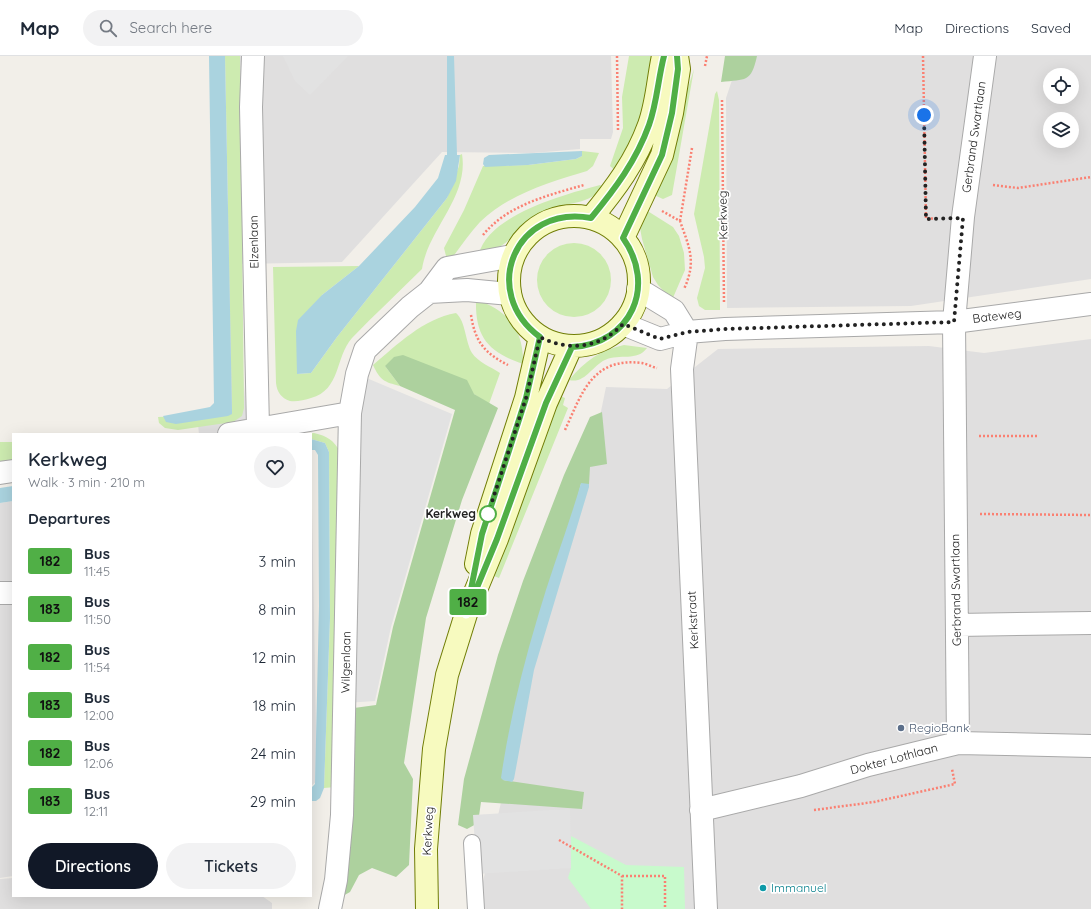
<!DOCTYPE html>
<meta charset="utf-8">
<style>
body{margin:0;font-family:Quicksand,sans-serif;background:#f2f2f3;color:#1f2937;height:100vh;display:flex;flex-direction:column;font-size:15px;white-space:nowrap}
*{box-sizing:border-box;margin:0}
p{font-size:13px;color:#747a83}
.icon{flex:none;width:22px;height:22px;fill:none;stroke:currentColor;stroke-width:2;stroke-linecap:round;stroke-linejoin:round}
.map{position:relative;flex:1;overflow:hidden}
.details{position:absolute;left:12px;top:377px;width:300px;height:464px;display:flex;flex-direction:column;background:#fff;border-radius:0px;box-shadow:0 4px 16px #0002}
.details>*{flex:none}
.badge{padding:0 8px;border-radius:3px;font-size:14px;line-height:26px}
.controls{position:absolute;left:1043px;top:12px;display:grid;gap:8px}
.controls a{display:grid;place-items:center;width:36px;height:36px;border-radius:50%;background:#fff;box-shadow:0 4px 16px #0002;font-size:20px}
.you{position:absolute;width:20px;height:20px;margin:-10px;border:3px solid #fff;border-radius:50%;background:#1a73e8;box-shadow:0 0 0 6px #1a73e833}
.map>.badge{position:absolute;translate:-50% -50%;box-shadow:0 0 0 2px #fff}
h2{padding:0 16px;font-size:15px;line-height:36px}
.round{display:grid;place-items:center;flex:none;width:42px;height:42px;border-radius:21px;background:#f2f2f3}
.overview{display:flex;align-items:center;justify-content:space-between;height:68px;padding:0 16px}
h1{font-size:19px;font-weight:600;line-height:30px}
.action{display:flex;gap:8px;margin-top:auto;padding:8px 16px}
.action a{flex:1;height:46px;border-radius:24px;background:#111827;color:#fff;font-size:16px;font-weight:600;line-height:46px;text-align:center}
.action a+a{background:#f2f2f3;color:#1f2937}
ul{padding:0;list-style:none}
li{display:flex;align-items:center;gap:12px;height:48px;padding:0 16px}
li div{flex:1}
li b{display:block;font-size:15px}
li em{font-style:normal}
li .badge{min-width:44px;font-weight:700;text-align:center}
header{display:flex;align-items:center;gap:24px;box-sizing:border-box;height:56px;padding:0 20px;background:#fff;border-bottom:1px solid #e0e1e3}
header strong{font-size:19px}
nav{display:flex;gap:22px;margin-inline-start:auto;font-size:14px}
.search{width:280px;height:36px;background:#f2f2f3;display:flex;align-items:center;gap:10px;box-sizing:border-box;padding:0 14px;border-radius:22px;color:#747a83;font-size:15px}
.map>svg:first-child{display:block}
.residential{fill:#e0dfdf;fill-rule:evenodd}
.grass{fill:#cdebb0}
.forest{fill:#add19e}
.park{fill:#c8facc}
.parking{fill:#e2e2e2}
.water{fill:#aad3df}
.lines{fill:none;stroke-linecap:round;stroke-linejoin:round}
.service-casing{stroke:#a9a9a9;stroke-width:18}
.minor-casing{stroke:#a9a9a9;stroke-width:24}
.secondary-casing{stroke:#707d05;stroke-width:24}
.path{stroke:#fa8072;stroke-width:2.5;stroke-dasharray:2 2;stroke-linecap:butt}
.service{stroke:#fff;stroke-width:16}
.minor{stroke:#fff;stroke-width:22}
.secondary{stroke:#f7fabf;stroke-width:22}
.line-casing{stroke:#fff;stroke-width:9}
.line{stroke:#50af46;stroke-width:6}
.walk{stroke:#222;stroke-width:4;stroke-dasharray:0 7.2}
.stop-dot{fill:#fff;stroke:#50af46;stroke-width:2}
.service-dot{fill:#5c6f8a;stroke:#fff;stroke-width:1.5}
.culture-dot{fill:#0f9aa8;stroke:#fff;stroke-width:1.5}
.labels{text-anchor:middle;stroke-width:3.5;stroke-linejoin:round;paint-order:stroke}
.street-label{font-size:12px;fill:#222;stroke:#fff}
.stop-label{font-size:12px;font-weight:bold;fill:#222;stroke:#fff;text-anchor:end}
.service-label{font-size:12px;fill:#4e5e75;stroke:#fff;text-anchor:start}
.culture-label{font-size:12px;fill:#0d838f;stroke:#fff;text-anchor:start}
</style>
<header>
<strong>Map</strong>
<div class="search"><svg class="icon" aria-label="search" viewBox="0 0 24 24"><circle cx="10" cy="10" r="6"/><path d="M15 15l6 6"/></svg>Search here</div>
<nav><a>Map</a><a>Directions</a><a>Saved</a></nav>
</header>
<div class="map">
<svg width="1091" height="853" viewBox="0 0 1091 853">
<rect width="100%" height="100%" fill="#f2efe9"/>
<path class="residential" d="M 235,0 L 611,0 L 613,76 L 611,83 L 580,83 L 580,93 L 533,97 L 442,96 L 342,206 L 234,208 L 248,378 L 199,378 L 197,360 L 219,354 Z
M 740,0 L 1091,0 L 1091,223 L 911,250 L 727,252 L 726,42 ZM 1050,19 L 1072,19 L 1072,41 L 1050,41 ZM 1050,63 L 1072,63 L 1072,85 L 1050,85 Z
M 1091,283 L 1091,853 L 480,853 L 479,843 L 527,632 L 599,365 L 606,331 L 667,333 L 718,293 L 929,290 L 984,297 Z
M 311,397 L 317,725 L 311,730 Z
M 13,445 L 13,820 L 0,822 L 0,447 Z
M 13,822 L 13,840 L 262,840 L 272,847 L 272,853 L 0,853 L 0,823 Z"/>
<path class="grass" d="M 225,0 L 240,0 L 244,352 L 242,360 L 233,366 L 178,374 L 165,372 L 159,367 L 158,361 L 232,358 L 232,355 Z
M 629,0 L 654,0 L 644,59 L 618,117 L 610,110 L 623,72 L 622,41 Z
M 694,13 L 672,139 L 663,143 L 654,139 Z
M 717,35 L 719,44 L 720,254 L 705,254 L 699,250 L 697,242 L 705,212 L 704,201 L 694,158 L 715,38 Z
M 582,95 L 599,97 L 593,110 L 587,115 C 550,126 509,138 480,166 C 470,177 461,190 452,202 L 446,200 L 444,192 L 464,154 L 483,110 L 528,109 L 576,103 L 582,100 Z
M 462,98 C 469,141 428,173 422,213 C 399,236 375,258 352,282 C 335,301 341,334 311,342 C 305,344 296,346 290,345 C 281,342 277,336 276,327 L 273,211 L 359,210 L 322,239 L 297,318 L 311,317 L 337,281 L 447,142 L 459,110 L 460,99 Z
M 600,129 L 605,132 C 581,152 568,144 543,156 C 524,165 513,185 494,194 C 490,196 484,197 479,198 C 488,159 566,138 600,129 Z
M 646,154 L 673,171 L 679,180 L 684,197 L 685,214 L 672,244 L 658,229 L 653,221 L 642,183 L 640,172 Z
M537 224a37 37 0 1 1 74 0a37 37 0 1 1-74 0Z
M 476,244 C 508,254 524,274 523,308 C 488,296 475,281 476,244 Z
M 456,257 C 466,266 465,285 472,297 C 478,306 491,311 500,317 L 489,348 L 474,338 L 385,310 L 400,330 C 384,326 380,324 373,309 C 398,288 423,263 456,257 Z
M 624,289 L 647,292 C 637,306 620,297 605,304 C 592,310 585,328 569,324 C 585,305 600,294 624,289 Z
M 560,340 L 565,342 L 563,349 L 568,352 L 499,522 L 494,520 L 530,409 Z
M 314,377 C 327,380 334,384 340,396 L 336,731 L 324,732 L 330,562 L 329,396 L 325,387 L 311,383 L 311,378 L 302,378 Z
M 0,386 L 13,386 L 13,406 L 0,410 Z"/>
<path class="forest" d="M 725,0 L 757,0 C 751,27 746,23 721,26 Z
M 403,299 L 467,324 L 474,338 L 498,352 L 462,444 L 426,562 L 404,707 L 413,723 L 409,809 L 396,821 L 372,812 L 359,819 L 350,836 L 341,841 L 354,652 L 376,649 L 393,571 L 455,354 L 400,330 L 385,310 L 394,301 Z
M 602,356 L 607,408 L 590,411 L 589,428 L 581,428 L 503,724 L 584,736 L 582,753 L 481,746 L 478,767 L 467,773 L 458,769 L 464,723 L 498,599 L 523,525 L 564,419 L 590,361 Z"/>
<path class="park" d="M 571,780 L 626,809 L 684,811 L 685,853 L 591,853 L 568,822 L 571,812 Z"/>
<path class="parking" d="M 283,0 L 348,0 L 310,39 L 295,25 Z
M 357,318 L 452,358 L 391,571 L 375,645 L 345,647 Z
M 570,753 L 571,812 L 477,818 L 473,759 Z"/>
<path class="water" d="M 209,0 L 225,0 L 232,355 L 232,358 L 228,360 L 176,368 L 166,366 L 163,360 L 205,352 L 210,351 L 214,347 Z
M 447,0 L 454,0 L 457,99 L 460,99 L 456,125 L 447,142 L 337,281 L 311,317 L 297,318 L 296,275 L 298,264 L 322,239 L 359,210 L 415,151 L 438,122 L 445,99 L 447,99 Z
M 582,95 L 582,100 L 576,103 L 528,109 L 485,111 L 483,108 L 484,102 L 489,99 Z
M 311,383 L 325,387 L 329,396 L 330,562 L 324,732 L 320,742 L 316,745 L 311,745 L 311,732 L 315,728 L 319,550 L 318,399 L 315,394 L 311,394 Z
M 581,427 L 589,428 L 589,431 L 534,614 L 514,723 L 512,726 L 503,724 L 501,722 C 509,667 522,613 538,560 C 551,515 568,472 581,427 Z
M 13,430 L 13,445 L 0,447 L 0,432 Z"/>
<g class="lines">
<g class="service-casing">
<path id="service" d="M 472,787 L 476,853"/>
</g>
<g class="minor-casing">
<path id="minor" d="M 253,0 L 251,51 L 258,372
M 638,233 L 674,255 L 687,276
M 429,236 L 467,234 L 510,238
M 623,268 L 660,283 L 687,276 L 725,273 L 954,266 L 1091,248
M 687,276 L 682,313 L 706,853
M 229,378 L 350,357 L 357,318 L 365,294 L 410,251 L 429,236 L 447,212 L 513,200
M 0,417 L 13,415
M 0,537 L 13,537
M 957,569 L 1091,567
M 958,687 L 954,266 L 963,161 L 985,0
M 701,754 L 801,730 L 868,709 L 958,687 L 1091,690
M 330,853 L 336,824 L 342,759 L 350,357"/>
</g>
<g class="secondary-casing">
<path id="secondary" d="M509 225a65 65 0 1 1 130 0a65 65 0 1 1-130 0Z
M 591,162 C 615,133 636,105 649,69 C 657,47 658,23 663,0
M 623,182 L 662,99 L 672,57 L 679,13 L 677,0
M 476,508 L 482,478 L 526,342 L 540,281
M 427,853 L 426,793 L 434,693 L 447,619 L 466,558 L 497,483 L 546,347 L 571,291"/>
</g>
<path class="path" d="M 617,0 L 618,74
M 923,0 L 926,163 L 939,162
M 705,10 L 707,0
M 722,44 L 724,248
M 993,129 L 1018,132 L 1091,121
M 662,155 L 680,165 C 689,191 697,205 684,233
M 680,165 L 692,92
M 483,179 C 507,149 549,139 584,129
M 471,259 C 475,285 484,297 508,309
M 565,374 C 582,337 592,301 642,307 C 647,308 652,311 657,312
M 979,380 L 1039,380
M 980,458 L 1091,459
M 814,754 L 874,746 L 955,728 L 952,713
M 559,784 L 622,820 L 622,853
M 622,820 L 665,820 L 665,853"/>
<use href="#service" class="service"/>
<use href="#minor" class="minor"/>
<use href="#secondary" class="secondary"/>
</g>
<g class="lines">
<g class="line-casing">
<path id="line" d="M 664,0 C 658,23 657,47 649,69 C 636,105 615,133 591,162 C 515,148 479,236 540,281 L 526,342 L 482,478 L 466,558 L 497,483 L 546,347 L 572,291 C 631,288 657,230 623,182 L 662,99 L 672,57 L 678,13 L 677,0"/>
</g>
<use href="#line" class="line"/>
<path class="walk" d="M 488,458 L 526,342 L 540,281 C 570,296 600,292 623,268 L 660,283 L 688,276 L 725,273 L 954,266 L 963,162 L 926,163 L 924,59"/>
</g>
<circle class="stop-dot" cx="488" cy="458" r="8"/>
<circle class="service-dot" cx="901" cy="672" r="4"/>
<circle class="culture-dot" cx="763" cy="832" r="4"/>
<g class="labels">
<g class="street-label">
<text transform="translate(974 81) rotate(-82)" y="4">Gerbrand Swartlaan</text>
<text transform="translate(723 159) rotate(-91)" y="4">Kerkweg</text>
<text transform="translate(254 186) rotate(-91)" y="4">Elzenlaan</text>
<text transform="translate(997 260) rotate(-7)" y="4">Bateweg</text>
<text transform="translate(956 534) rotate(-91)" y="4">Gerbrand Swartlaan</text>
<text transform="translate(693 564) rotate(-93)" y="4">Kerkstraat</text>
<text transform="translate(346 606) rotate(-89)" y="4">Wilgenlaan</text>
<text transform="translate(894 703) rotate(-15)" y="4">Dokter Lothlaan</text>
<text transform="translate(428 775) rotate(-87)" y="4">Kerkweg</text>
</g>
<g class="stop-label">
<text x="476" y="462">Kerkweg</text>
</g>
<g class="service-label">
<text x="909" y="676">RegioBank</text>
</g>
<g class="culture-label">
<text x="771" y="836">Immanuel</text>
</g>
</g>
</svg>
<div class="controls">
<a><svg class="icon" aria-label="locate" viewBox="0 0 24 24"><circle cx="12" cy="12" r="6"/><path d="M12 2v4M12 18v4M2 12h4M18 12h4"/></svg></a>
<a><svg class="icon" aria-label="layers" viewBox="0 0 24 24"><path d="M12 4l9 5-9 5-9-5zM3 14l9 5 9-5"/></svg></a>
</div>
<div class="you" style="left:924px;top:59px"></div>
<b class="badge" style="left:468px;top:546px;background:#50af46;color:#111">182</b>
<section class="details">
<div class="overview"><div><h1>Kerkweg</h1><p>Walk · 3 min · 210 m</p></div><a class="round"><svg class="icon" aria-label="heart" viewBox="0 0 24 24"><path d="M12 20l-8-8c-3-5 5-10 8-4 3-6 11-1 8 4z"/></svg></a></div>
<h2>Departures</h2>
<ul>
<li><span class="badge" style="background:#50af46;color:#111">182</span><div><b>Bus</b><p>11:45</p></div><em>3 min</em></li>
<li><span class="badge" style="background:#50af46;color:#111">183</span><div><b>Bus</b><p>11:50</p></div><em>8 min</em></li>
<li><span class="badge" style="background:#50af46;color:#111">182</span><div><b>Bus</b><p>11:54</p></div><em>12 min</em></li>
<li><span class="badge" style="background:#50af46;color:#111">183</span><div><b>Bus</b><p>12:00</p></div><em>18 min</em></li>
<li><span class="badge" style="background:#50af46;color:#111">182</span><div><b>Bus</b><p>12:06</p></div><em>24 min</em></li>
<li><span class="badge" style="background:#50af46;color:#111">183</span><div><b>Bus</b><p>12:11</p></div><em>29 min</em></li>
</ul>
<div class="action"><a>Directions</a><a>Tickets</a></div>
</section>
</div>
